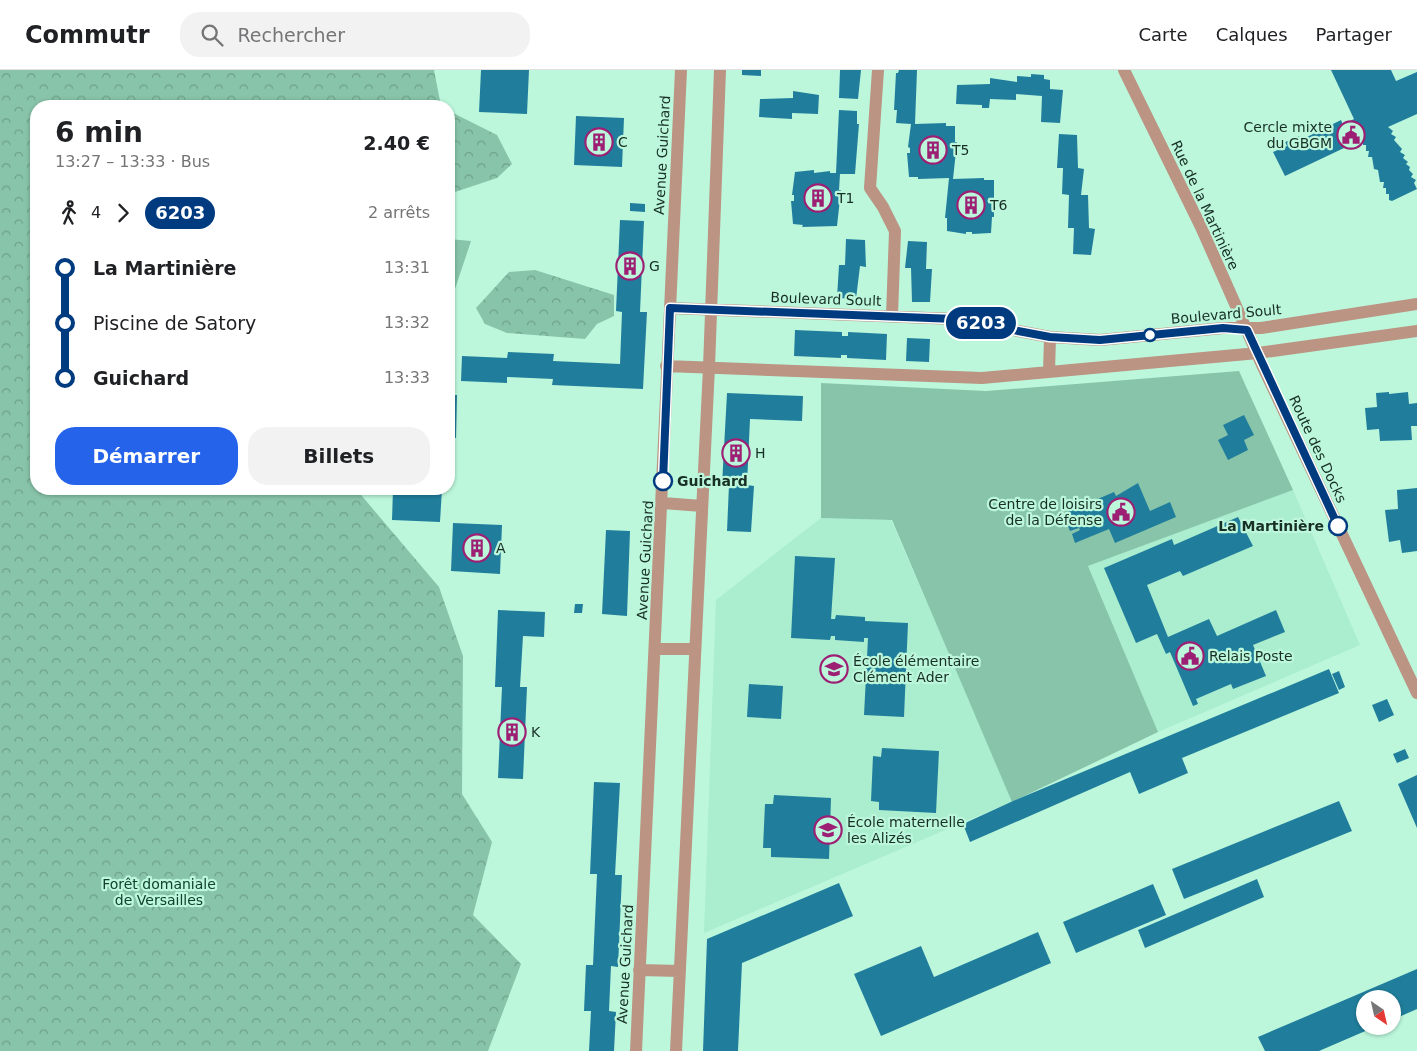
<!DOCTYPE html>
<html lang="fr">
<meta charset="utf-8">
<style>
body{margin:0;font-family:"DejaVu Sans",sans-serif;background:#f2f2f2;color:#202124;height:100vh;display:flex;flex-direction:column;font-size:19px;white-space:nowrap}
*{box-sizing:border-box;margin:0}
p{font-size:16px;color:#757577}
.icon{flex:none;width:28px;height:28px;fill:none;stroke:currentColor;stroke-width:2;stroke-linecap:round;stroke-linejoin:round}
.map{position:relative;flex:1;overflow:hidden}
.sheet{position:absolute;left:30px;top:30px;width:425px;height:395px;display:flex;flex-direction:column;background:#fff;border-radius:20px;box-shadow:0 1px 4px #0004}
.sheet>*{flex:none}
.badge{padding:0 10px;border-radius:16px;font-size:18px;line-height:32px}
.needle{width:32px;rotate:146deg}
.tools{position:absolute;left:1356px;top:920px;display:grid;gap:10px}
.tools a{display:grid;place-items:center;width:45px;height:45px;border-radius:50%;background:#fff;box-shadow:0 1px 4px #0004;font-size:25px}
.map>.badge{position:absolute;translate:-50% -50%;box-shadow:0 0 0 2px #fff}
.legs{display:flex;align-items:center;gap:8px;height:55px;padding:0 25px;font-size:16px}
.legs p{margin-inline-start:auto}
.head{display:flex;align-items:center;justify-content:space-between;height:85px;padding:0 25px}
h1{font-size:28px;font-weight:700;line-height:38px}
.button{display:flex;gap:10px;margin-top:auto;padding:10px 25px}
.button a{flex:1;height:58px;border-radius:20px;background:#2563eb;color:#fff;font-size:20px;font-weight:700;line-height:58px;text-align:center}
.button a+a{background:#f2f2f2;color:#202124}
ul{padding:0 25px;list-style:none}
li{display:flex;align-items:center;gap:18px;height:55px;font-size:19px}
li i{display:grid;place-items:center;width:8px;height:100%;margin:0 6px;background:currentColor}
li i::after{content:'';width:12px;height:12px;margin:-6px;border:4px solid;border-radius:50%;background:#fff}
li p{margin-inline-start:auto}
li:first-child i{background:linear-gradient(#0000 50%,currentColor 0)}
li:last-child i{background:linear-gradient(currentColor 50%,#0000 0)}
header{display:flex;align-items:center;gap:30px;box-sizing:border-box;height:70px;padding:0 25px;background:#fff;border-bottom:1px solid #e0e0e0}
header strong{font-size:24px}
nav{display:flex;gap:28px;margin-inline-start:auto;font-size:18px}
.search{width:350px;height:45px;background:#f2f2f2;display:flex;align-items:center;gap:12px;box-sizing:border-box;padding:0 18px;border-radius:20px;color:#757577;font-size:19px}
.map>svg:first-child{display:block}
.built{fill:#aaedcf}
.green{fill:#88c4a9}
.forest{fill:url(#forest-crowns)}
.building{fill:#207e9c}
.lines{fill:none;stroke-linecap:round;stroke-linejoin:round}
.street{stroke:#bb9483;stroke-width:12}
.line-1-casing{stroke:#fff;stroke-width:11}
.line-1{stroke:#003b80;stroke-width:8}
.stop-1-dot{fill:#fff;stroke:#003b80;stroke-width:2.5}
.labels{text-anchor:middle;stroke-width:4.5;stroke-linejoin:round;paint-order:stroke}
.poi-label{font-size:14px;fill:#172f25;stroke:#bcf7dc;text-anchor:start}
.street-label{font-size:14px;fill:#172f25;stroke:#bcf7dc}
.stop-label{font-size:14px;font-weight:bold;fill:#172f25;stroke:#bcf7dc;text-anchor:start}
.park-label{font-size:14px;fill:#11402f;stroke:#bcf7dc}
</style>
<header>
<strong>Commutr</strong>
<div class="search"><svg class="icon" aria-label="search" viewBox="0 0 24 24"><circle cx="10" cy="10" r="6"/><path d="M15 15l6 6"/></svg>Rechercher</div>
<nav><a>Carte</a><a>Calques</a><a>Partager</a></nav>
</header>
<div class="map">
<svg width="1417" height="981" viewBox="0 0 1417 981">
<defs>
<pattern id="forest-crowns" width="20" height="18" patternUnits="userSpaceOnUse" patternTransform="scale(1.25)"><rect width="20" height="18" fill="#88c4a9"/><path d="M2 6a3 3 0 1 1 6 0M12 15a3 3 0 1 1 6 0" fill="none" stroke="#6ea089"/></pattern>
</defs>
<rect width="100%" height="100%" fill="#bcf7dc"/>
<path class="built" d="M 1293,420 L 1360,575 L 1158,662 L 1088,496 Z
M 821,448 L 891,450 L 1013,731 L 704,863 L 716,530 Z"/>
<path class="green" d="M 449,169 L 471,171 L 452,228 L 449,227 Z
M 1239,301 L 1293,420 L 1088,496 L 1158,662 L 1012,732 L 892,450 L 821,448 L 821,313 L 986,321 Z"/>
<path class="forest" d="M 0,0 L 434,0 L 441,36 L 36,36 L 36,419 L 356,419 L 439,517 L 463,586 L 462,724 L 492,772 L 473,845 L 521,894 L 488,981 L 0,981 Z
M 449,41 L 497,65 L 512,94 L 497,108 L 449,124 Z
M 535,200 L 614,225 L 614,246 L 597,254 L 585,269 L 507,263 L 485,254 L 476,238 L 509,202 Z"/>
<path class="building" d="M 481,0 L 529,0 L 527,44 L 479,42 Z
M 742,0 L 761,0 L 761,6 L 742,5 Z
M 840,0 L 861,0 L 858,29 L 839,28 Z
M 899,0 L 917,0 L 915,54 L 946,53 L 946,56 L 955,56 L 955,72 L 957,72 L 953,109 L 984,108 L 984,110 L 994,110 L 994,147 L 992,147 L 991,163 L 972,164 L 972,162 L 966,162 L 966,164 L 947,161 L 947,148 L 945,148 L 949,108 L 918,109 L 918,107 L 909,107 L 907,83 L 910,83 L 910,78 L 908,77 L 911,54 L 896,53 L 897,40 L 894,40 L 896,3 L 898,3 Z
M 1331,0 L 1391,0 L 1396,11 L 1417,2 L 1417,44 L 1388,57 L 1393,61 L 1391,64 L 1396,67 L 1394,70 L 1402,79 L 1400,82 L 1405,85 L 1403,88 L 1408,92 L 1406,94 L 1410,97 L 1409,100 L 1413,104 L 1411,107 L 1416,110 L 1414,113 L 1417,119 L 1392,131 L 1389,130 L 1389,124 L 1386,124 L 1386,118 L 1383,118 L 1384,112 L 1380,112 L 1378,100 L 1374,99 L 1372,87 L 1368,87 L 1369,81 L 1366,81 L 1366,75 L 1363,75 L 1363,69 L 1285,106 L 1273,82 L 1287,76 L 1285,72 L 1299,66 L 1301,70 L 1341,50 L 1343,55 L 1354,49 Z
M 1031,4 L 1044,5 L 1044,9 L 1050,10 L 1050,19 L 1063,20 L 1060,53 L 1041,52 L 1042,26 L 1016,24 L 1016,30 L 990,29 L 989,38 L 982,38 L 982,35 L 956,34 L 957,15 L 990,14 L 990,8 L 1017,12 L 1017,6 L 1031,7 Z
M 793,21 L 819,25 L 818,44 L 792,43 L 792,49 L 759,47 L 760,29 L 793,28 Z
M 839,40 L 857,41 L 857,54 L 859,54 L 855,104 L 840,104 L 839,120 L 841,120 L 837,156 L 802,157 L 803,155 L 793,154 L 791,131 L 794,131 L 794,125 L 792,125 L 795,102 L 814,100 L 814,103 L 830,101 L 830,103 L 836,103 Z
M 576,46 L 624,48 L 622,97 L 574,95 Z
M 1059,64 L 1077,65 L 1078,98 L 1084,99 L 1081,125 L 1088,125 L 1089,158 L 1095,159 L 1091,185 L 1073,184 L 1074,158 L 1068,158 L 1069,125 L 1062,124 L 1063,98 L 1057,98 Z
M 630,133 L 645,134 L 645,142 L 630,141 Z
M 620,150 L 644,151 L 640,242 L 647,242 L 643,319 L 552,315 L 553,309 L 507,307 L 507,313 L 461,311 L 462,286 L 507,288 L 508,282 L 554,284 L 553,291 L 620,294 L 622,242 L 616,241 Z
M 846,169 L 865,170 L 866,197 L 860,196 L 856,229 L 837,228 L 839,195 L 845,195 Z
M 908,171 L 927,172 L 926,199 L 932,199 L 930,232 L 912,232 L 911,198 L 905,198 Z
M 795,260 L 842,262 L 842,266 L 848,266 L 848,262 L 887,264 L 886,290 L 847,288 L 847,285 L 841,285 L 841,288 L 794,286 Z
M 907,268 L 930,269 L 929,292 L 906,291 Z
M 1389,322 L 1389,324 L 1408,322 L 1409,334 L 1417,333 L 1417,356 L 1411,356 L 1412,370 L 1380,371 L 1379,359 L 1367,360 L 1365,338 L 1377,337 L 1376,323 Z
M 727,323 L 803,326 L 802,351 L 750,349 L 747,415 L 754,416 L 751,462 L 727,461 L 729,415 L 722,415 Z
M 449,325 L 457,325 L 456,368 L 449,367 Z
M 1244,345 L 1254,365 L 1244,370 L 1248,380 L 1228,390 L 1218,370 L 1228,365 L 1223,355 Z
M 1138,413 L 1150,441 L 1170,432 L 1176,447 L 1115,473 L 1109,459 L 1075,473 L 1072,464 L 1080,460 L 1079,458 L 1070,461 L 1063,444 L 1114,422 L 1116,426 Z
M 1417,418 L 1417,481 L 1402,483 L 1400,470 L 1389,472 L 1385,440 L 1398,439 L 1397,420 Z
M 393,419 L 442,419 L 440,452 L 392,450 Z
M 1238,447 L 1253,476 L 1183,506 L 1180,501 L 1147,515 L 1168,567 L 1209,549 L 1217,566 L 1276,540 L 1285,562 L 1253,575 L 1266,606 L 1233,619 L 1231,614 L 1196,629 L 1198,634 L 1193,636 L 1170,582 L 1166,584 L 1157,564 L 1136,573 L 1104,498 L 1172,469 L 1174,475 Z
M 453,453 L 502,455 L 500,504 L 451,501 Z
M 606,460 L 630,461 L 627,546 L 602,544 Z
M 795,486 L 835,488 L 831,549 L 835,549 L 836,545 L 865,547 L 865,551 L 908,553 L 904,647 L 864,645 L 868,568 L 864,568 L 864,572 L 835,570 L 835,566 L 831,566 L 830,570 L 791,568 Z
M 575,534 L 583,534 L 582,543 L 574,543 Z
M 498,540 L 545,542 L 544,567 L 523,566 L 520,617 L 527,617 L 523,709 L 498,708 L 502,617 L 495,617 Z
M 1329,599 L 1339,623 L 1182,688 L 1188,703 L 1139,724 L 1130,702 L 970,772 L 963,754 L 1013,731 Z
M 1339,601 L 1345,617 L 1339,620 L 1332,604 Z
M 749,614 L 783,616 L 781,649 L 747,647 Z
M 1387,629 L 1394,645 L 1379,652 L 1372,635 Z
M 882,678 L 939,681 L 936,743 L 879,740 L 879,732 L 871,731 L 873,686 L 881,687 Z
M 1405,679 L 1409,688 L 1397,693 L 1393,684 Z
M 1417,705 L 1417,758 L 1398,714 Z
M 594,712 L 620,713 L 615,805 L 622,805 L 618,897 L 611,896 L 609,941 L 616,942 L 614,981 L 589,981 L 591,941 L 584,941 L 586,895 L 593,895 L 597,804 L 590,804 Z
M 774,725 L 831,728 L 829,789 L 771,787 L 771,778 L 763,778 L 765,734 L 773,734 Z
M 1339,731 L 1352,761 L 1184,829 L 1172,799 Z
M 1257,809 L 1264,827 L 1145,878 L 1138,860 Z
M 839,813 L 853,846 L 742,893 L 738,981 L 703,981 L 707,869 Z
M 1153,814 L 1166,845 L 1076,883 L 1063,852 Z
M 1038,862 L 1051,893 L 881,966 L 854,904 L 921,876 L 934,907 Z
M 1417,899 L 1417,939 L 1392,950 L 1392,929 L 1365,929 L 1365,956 L 1377,956 L 1319,981 L 1265,981 L 1258,967 Z"/>
<g class="lines">
<path class="street" d="M 878,0 L 870,118 L 883,137 L 895,161 L 892,246
M 1124,0 L 1201,157 L 1263,297 L 1417,623
M 670,238 L 955,249 L 1050,267 L 1100,270 L 1223,258 L 1261,258 L 1417,234
M 666,296 L 982,308 L 1258,283 L 1417,261
M 1049,302 L 1050,267
M 663,433 L 702,436
M 656,579 L 695,579
M 639,900 L 680,901
M 636,981 L 681,0
M 676,981 L 709,297 L 720,0"/>
</g>
<g class="lines">
<g class="line-1-casing">
<path id="line-1" d="M 663,411 L 670,238 L 955,249 L 1050,267 L 1100,270 L 1223,258 L 1247,260 L 1338,456"/>
</g>
<use href="#line-1" class="line-1"/>
</g>
<defs>
<g id="civic-ring" transform="scale(1.4375)"><circle r="9.5" fill="#bcf7dc" stroke="#9d1f74" stroke-width="1.5"/><path d="M-.6-6.5H3V-4.5H.6V-3L4-1V1h2V6H-6V1h2V-1L-.6-3ZM-1.2 2.5V6h2.4V2.5Z" fill="#9d1f74"/></g>
<g id="building-ring" transform="scale(1.4375)"><circle r="9.5" fill="#bcf7dc" stroke="#9d1f74" stroke-width="1.5"/><path d="M-4-6H4V6H1V3H-1V6H-4ZM-2.5-4.3h1.7v1.8h-1.7ZM.8-4.3h1.7v1.8H.8ZM-2.5-1h1.7V.8h-1.7ZM.8-1h1.7V.8H.8Z" fill="#9d1f74"/></g>
<g id="school-ring" transform="scale(1.4375)"><circle r="9.5" fill="#bcf7dc" stroke="#9d1f74" stroke-width="1.5"/><path d="M0-5L7-2L0 1L-7-2ZM-4 1L0 2.5L4 1V4Q0 6-4 4Z" fill="#9d1f74"/></g>
</defs>
<g fill-rule="evenodd">
<use href="#civic-ring" x="1351" y="65"/>
<use href="#building-ring" x="599" y="72"/>
<use href="#building-ring" x="933" y="80"/>
<use href="#building-ring" x="818" y="128"/>
<use href="#building-ring" x="971" y="135"/>
<use href="#building-ring" x="630" y="196"/>
<use href="#building-ring" x="736" y="383"/>
<use href="#civic-ring" x="1121" y="442"/>
<use href="#building-ring" x="477" y="478"/>
<use href="#civic-ring" x="1190" y="586"/>
<use href="#school-ring" x="834" y="599"/>
<use href="#building-ring" x="512" y="662"/>
<use href="#school-ring" x="828" y="760"/>
</g>
<g class="stop-1-dot">
<circle cx="1150" cy="265" r="6"/>
<circle cx="663" cy="411" r="9"/>
<circle cx="1338" cy="456" r="9"/>
</g>
<g class="labels">
<g class="poi-label">
<text x="1332" y="62" text-anchor="end">Cercle mixte<tspan x="1332" dy="16">du GBGM</tspan></text>
<text x="618" y="77">C</text>
<text x="952" y="85">T5</text>
<text x="837" y="133">T1</text>
<text x="990" y="140">T6</text>
<text x="649" y="201">G</text>
<text x="755" y="388">H</text>
<text x="1102" y="439" text-anchor="end">Centre de loisirs<tspan x="1102" dy="16">de la Défense</tspan></text>
<text x="496" y="483">A</text>
<text x="1209" y="591">Relais Poste</text>
<text x="853" y="596">École élémentaire<tspan x="853" dy="16">Clément Ader</tspan></text>
<text x="531" y="667">K</text>
<text x="847" y="757">École maternelle<tspan x="847" dy="16">les Alizés</tspan></text>
</g>
<g class="street-label">
<text transform="translate(662 85) rotate(-87)" y="5">Avenue Guichard</text>
<text transform="translate(1205 135) rotate(65)" y="5">Rue de la Martinière</text>
<text transform="translate(826 229) rotate(2)" y="5">Boulevard Soult</text>
<text transform="translate(1226 244) rotate(-5)" y="5">Boulevard Soult</text>
<text transform="translate(1318 379) rotate(65)" y="5">Route des Docks</text>
<text transform="translate(645 490) rotate(-87)" y="5">Avenue Guichard</text>
<text transform="translate(625 894) rotate(-87)" y="5">Avenue Guichard</text>
</g>
<g class="stop-label">
<text x="677" y="416">Guichard</text>
<text x="1324" y="461" text-anchor="end">La Martinière</text>
</g>
<g class="park-label">
<text x="159" y="819">Forêt domaniale<tspan x="159" dy="16">de Versailles</tspan></text>
</g>
</g>
</svg>
<div class="tools">
<a><svg class="needle" viewBox="-14 -14 28 28"><path d="M0-13l5 13h-10z" fill="#e53935"/><path d="M0 13l5-13h-10z" fill="#757577"/></svg></a>
</div>
<b class="badge" style="left:981px;top:253px;background:#003b80;color:#fff">6203</b>
<section class="sheet">
<div class="head"><div><h1>6 min</h1><p>13:27 – 13:33 · Bus</p></div><b>2.40 €</b></div>
<div class="legs"><svg class="icon" aria-label="walk" viewBox="0 0 24 24"><circle cx="13" cy="4" r="2"/><path d="M13 8l-2 6 4 7M11 14l-3 7M7 12l3-4h3l4 4"/></svg>4<svg class="icon" aria-label="forward" viewBox="0 0 24 24"><path d="M9 5l7 7-7 7"/></svg><b class="badge" style="background:#003b80;color:#fff">6203</b><p>2 arrêts</p></div>
<ul>
<li><i style="color:#003b80"></i><b>La Martinière</b><p>13:31</p></li>
<li><i style="color:#003b80"></i><span>Piscine de Satory</span><p>13:32</p></li>
<li><i style="color:#003b80"></i><b>Guichard</b><p>13:33</p></li>
</ul>
<div class="button"><a>Démarrer</a><a>Billets</a></div>
</section>
</div>
